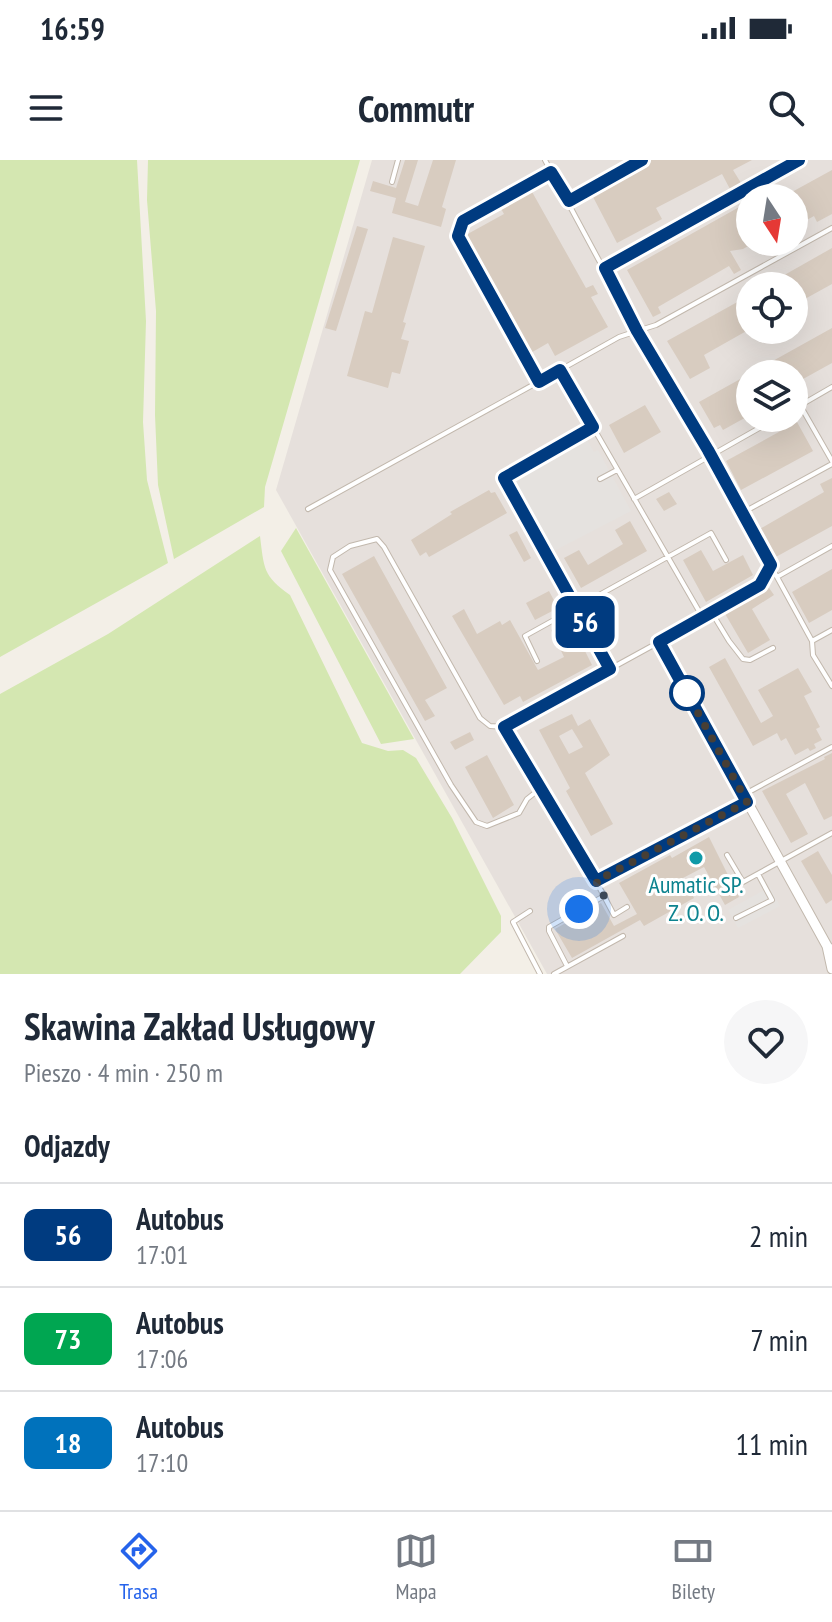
<!DOCTYPE html>
<html lang="pl">
<meta charset="utf-8">
<style>
body{margin:0;font-family:"PT Sans Narrow",sans-serif;background:#f6f6f7;color:#1f2937;height:100vh;display:flex;flex-direction:column;font-size:30px;white-space:nowrap}
*{box-sizing:border-box;margin:0}
p{font-size:26px;color:#747a83}
.icon{flex:none;width:44px;height:44px;fill:none;stroke:currentColor;stroke-width:2;stroke-linecap:round;stroke-linejoin:round}
.map{position:relative;height:814px;overflow:hidden}
.panel{display:flex;flex-direction:column;background:#fff;flex:1}
.panel>*{flex:none}
.badge{padding:0 16px;border-radius:12px;font-size:28px;line-height:52px}
.needle{width:52px;rotate:168deg}
.tools{position:absolute;left:736px;top:24px;display:grid;gap:16px}
.tools a{display:grid;place-items:center;width:72px;height:72px;border-radius:50%;background:#fff;box-shadow:0 8px 32px #0002;font-size:40px}
.you{position:absolute;width:40px;height:40px;margin:-20px;border:6px solid #fff;border-radius:50%;background:#1a73e8;box-shadow:0 0 0 12px #1a73e833}
.map>.badge{position:absolute;translate:-50% -50%;box-shadow:0 0 0 4px #fff}
h2{padding:0 24px;font-size:30px;line-height:72px}
.round{display:grid;place-items:center;flex:none;width:84px;height:84px;border-radius:42px;background:#f6f6f7}
.summary{display:flex;align-items:center;justify-content:space-between;height:136px;padding:0 24px}
h1{font-size:38px;font-weight:700;line-height:60px}
ul{padding:0;list-style:none}
li{display:flex;align-items:center;gap:24px;height:104px;padding:0 24px;border-top:2px solid #e0e1e3}
li div{flex:1}
li b{display:block;font-size:30px}
li em{font-style:normal}
li .badge{min-width:88px;font-weight:700;text-align:center}
.status{display:flex;justify-content:space-between;align-items:center;height:56px;padding:0 40px;background:#fff;direction:ltr}
.status svg{height:22px;fill:currentColor}
header{display:flex;justify-content:space-between;align-items:center;height:104px;padding:0 24px;background:#fff;font-size:36px;font-weight:700}
.menu{display:flex;justify-content:space-around;align-items:center;height:112px;border-top:2px solid #e0e1e3;background:#fff;font-size:22px;color:#747a83}
.menu a{display:grid;justify-items:center;gap:4px}
.menu .selected{color:#2563eb}
.map>svg:first-child{display:block}
.industrial{fill:#e6e0dc;fill-rule:evenodd}
.green{fill:#d4e7b1}
.parking{fill:#e5e2df}
.building{fill:#d8ccc0;fill-rule:evenodd}
.lines{fill:none;stroke-linecap:round;stroke-linejoin:round}
.service-casing{stroke:#c2b8ad;stroke-width:6}
.minor-casing{stroke:#c2b8ad;stroke-width:11}
.service{stroke:#fff;stroke-width:4}
.minor{stroke:#fff;stroke-width:9}
.line-casing{stroke:#fff;stroke-width:18}
.line{stroke:#003b80;stroke-width:12}
.walk{stroke:#473f36;stroke-width:8;stroke-dasharray:0 14.4}
.stop-dot{fill:#fff;stroke:#003b80;stroke-width:4}
.culture-dot{fill:#0f9aa8;stroke:#fff;stroke-width:3}
.labels{text-anchor:middle;stroke-width:6;stroke-linejoin:round;paint-order:stroke}
.culture-label{font-size:24px;fill:#0d838f;stroke:#fff}
</style>
<div class="status"><b>16:59</b><svg viewBox="0 0 49 12"><path d="M0 12V9h3v3zM5 12V6h3v6zM10 12V3h3v9zM15 12V0h3v12zM26 1h20v11H26zM47 4h2v5h-2z"/></svg></div>
<header><svg class="icon" aria-label="menu" viewBox="0 0 24 24"><path d="M4 6h16M4 12h16M4 18h16"/></svg>Commutr<svg class="icon" aria-label="search" viewBox="0 0 24 24"><circle cx="10" cy="10" r="6"/><path d="M15 15l6 6"/></svg></header>
<div class="map">
<svg width="832" height="814" viewBox="0 0 832 814">
<rect width="100%" height="100%" fill="#f3efe7"/>
<path class="industrial" d="M 372,0 L 832,0 L 832,814 L 547,814 L 276,330 ZM 750,38 L 794,38 L 794,82 L 750,82 ZM 750,126 L 794,126 L 794,170 L 750,170 ZM 750,214 L 794,214 L 794,258 L 750,258 Z"/>
<path class="green" d="M 0,0 L 137,0 L 146,161 L 143,262 L 147,320 L 168,403 L 0,497 Z
M 148,0 L 360,0 L 265,327 L 264,347 L 174,399 L 158,325 L 155,255 L 156,151 L 147,40 Z
M 296,368 L 414,579 L 381,584 L 281,391 Z
M 260,376 C 264,408 263,416 290,435 L 362,583 L 388,591 L 403,590 L 416,598 L 452,658 L 501,756 L 501,772 L 460,814 L 0,814 L 0,534 L 108,474 Z"/>
<path class="parking" d="M 587,280 L 594,292 L 598,290 L 631,351 L 552,392 L 513,319 Z
M 770,727 L 780,746 L 738,768 L 728,750 Z"/>
<path class="building" d="M 405,0 L 418,0 L 405,42 L 418,46 L 433,0 L 456,0 L 442,47 L 446,49 L 441,67 L 392,53 L 396,38 L 370,31 L 373,21 L 396,28 Z
M 647,0 L 752,0 L 733,10 L 741,23 L 730,29 L 722,14 L 656,48 L 662,59 L 617,83 L 592,35 L 635,12 L 634,10 Z
M 832,10 L 832,54 L 817,62 L 814,56 L 794,67 L 794,38 L 781,38 Z
M 531,30 L 586,128 L 593,125 L 598,134 L 591,137 L 608,167 L 555,196 L 548,183 L 529,194 L 464,76 L 504,54 L 500,47 Z
M 750,41 L 750,55 L 742,59 L 750,67 L 750,85 L 743,89 L 730,91 L 741,110 L 734,114 L 729,106 L 658,147 L 661,153 L 653,157 L 627,110 Z
M 357,66 L 368,69 L 336,171 L 325,168 Z
M 393,77 L 425,86 L 403,162 L 406,163 L 401,179 L 409,181 L 400,214 L 392,212 L 388,228 L 347,216 L 365,151 L 372,153 Z
M 832,88 L 832,124 L 794,145 L 794,126 L 765,126 Z
M 750,135 L 750,169 L 704,195 L 710,208 L 690,219 L 667,181 Z
M 832,168 L 832,203 L 794,224 L 794,214 L 750,214 L 750,255 L 723,270 L 720,265 L 714,268 L 699,242 Z
M 645,245 L 661,272 L 624,293 L 609,265 Z
M 797,262 L 813,291 L 741,330 L 726,301 Z
M 832,318 L 832,366 L 774,398 L 758,370 L 824,332 L 820,324 Z
M 489,330 L 491,333 L 495,332 L 507,353 L 429,397 L 426,392 L 420,396 L 411,380 L 452,354 L 450,352 Z
M 669,332 L 677,344 L 664,351 L 656,339 Z
M 630,361 L 647,391 L 581,428 L 564,398 L 579,390 L 588,405 L 623,384 L 615,370 Z
M 517,371 L 531,398 L 524,402 L 509,375 Z
M 701,390 L 713,411 L 743,395 L 753,415 L 706,442 L 683,400 Z
M 374,396 L 447,528 L 425,540 L 435,556 L 425,561 L 342,414 Z
M 832,409 L 832,450 L 809,463 L 792,432 Z
M 767,425 L 774,435 L 752,449 L 770,480 L 748,493 L 724,452 Z
M 549,431 L 558,448 L 535,460 L 526,443 Z
M 464,449 L 477,474 L 500,461 L 502,465 L 510,460 L 538,510 L 564,497 L 551,470 L 570,461 L 592,505 L 523,542 L 520,536 L 504,545 L 452,456 Z
M 725,498 L 761,563 L 773,556 L 758,530 L 798,508 L 812,532 L 804,536 L 820,567 L 816,569 L 822,580 L 814,584 L 816,588 L 810,591 L 808,588 L 795,595 L 786,578 L 781,581 L 777,573 L 753,586 L 709,507 Z
M 572,554 L 578,566 L 590,559 L 610,595 L 585,613 L 613,664 L 591,676 L 566,631 L 570,628 L 539,570 ZM 572,569 L 583,587 L 569,594 L 559,576 Z
M 470,572 L 474,580 L 455,590 L 450,582 Z
M 832,593 L 832,656 L 824,660 L 805,623 L 786,634 L 808,674 L 791,683 L 762,631 L 825,599 L 824,597 Z
M 487,595 L 514,645 L 493,658 L 465,607 Z
M 709,677 L 739,737 L 725,745 L 704,707 L 683,718 L 694,738 L 644,766 L 640,760 L 572,798 L 555,769 L 601,743 L 614,766 L 637,754 L 619,723 L 670,695 L 672,698 Z
M 818,691 L 832,715 L 832,740 L 826,744 L 801,701 Z"/>
<g class="lines">
<g class="service-casing">
<path id="service" d="M 545,0 L 637,171 L 656,165 L 832,68
M 392,22 L 398,0
M 569,41 L 642,0
M 605,108 L 799,0
M 539,222 L 458,76 L 463,61 L 551,12
M 800,245 L 832,301
M 794,249 L 832,227
M 593,267 L 703,458 L 610,509 L 504,318 Z
M 593,267 L 560,210 L 619,177 L 637,171 L 708,290 L 742,353 L 832,304
M 600,319 L 617,310
M 634,339 L 777,258
M 308,349 L 560,210
M 742,353 L 777,417 L 832,386
M 777,417 L 812,481 L 832,470
M 712,453 L 729,481 L 743,499 L 750,500 L 773,488
M 703,458 L 760,425 L 771,405
M 812,481 L 813,495 L 832,526
M 537,501 L 525,476 L 711,373 L 726,400
M 610,509 L 504,567 L 596,721 L 746,643
M 504,567 L 490,566 L 480,558 L 384,387 L 377,379 L 350,386 L 333,397 L 330,410 L 451,625 L 476,662 L 487,666 L 519,653 L 527,639 L 541,628
M 745,634 L 832,587
M 727,695 L 743,722 L 832,673
M 596,721 L 614,755 L 627,747
M 530,751 L 513,762 L 540,814
M 736,758 L 772,740 L 758,714
M 567,806 L 549,771 L 549,767 L 604,736
M 554,814 L 623,776"/>
</g>
<g class="minor-casing">
<path id="minor" d="M 659,482 L 827,786 L 832,791
M 827,786 L 832,809"/>
</g>
<use href="#service" class="service"/>
<use href="#minor" class="minor"/>
</g>
<g class="lines">
<g class="line-casing">
<path id="line" d="M 642,0 L 569,41 L 551,12 L 463,61 L 458,76 L 539,222 L 560,210 L 593,267 L 504,318 L 610,509 L 504,567 L 596,721 L 747,642 L 659,482 L 760,425 L 771,405 L 708,290 L 637,171 L 605,108 L 799,0"/>
</g>
<use href="#line" class="line"/>
<path class="walk" d="M 579,749 L 604,736 L 596,721 L 747,642 L 687,533"/>
</g>
<circle class="stop-dot" cx="687" cy="533" r="16"/>
<circle class="culture-dot" cx="696" cy="698" r="8"/>
<g class="labels">
<g class="culture-label">
<text x="696" y="733">Aumatic SP.<tspan x="696" dy="28">Z. O. O.</tspan></text>
</g>
</g>
</svg>
<div class="tools">
<a><svg class="needle" viewBox="-14 -14 28 28"><path d="M0-13l5 13h-10z" fill="#e53935"/><path d="M0 13l5-13h-10z" fill="#747a83"/></svg></a>
<a><svg class="icon" aria-label="locate" viewBox="0 0 24 24"><circle cx="12" cy="12" r="6"/><path d="M12 2v4M12 18v4M2 12h4M18 12h4"/></svg></a>
<a><svg class="icon" aria-label="layers" viewBox="0 0 24 24"><path d="M12 4l9 5-9 5-9-5zM3 14l9 5 9-5"/></svg></a>
</div>
<div class="you" style="left:579px;top:749px"></div>
<b class="badge" style="left:585px;top:462px;background:#003b80;color:#fff">56</b>
</div>
<section class="panel">
<div class="summary"><div><h1>Skawina Zakład Usługowy</h1><p>Pieszo · 4 min · 250 m</p></div><a class="round"><svg class="icon" aria-label="heart" viewBox="0 0 24 24"><path d="M12 20l-8-8c-3-5 5-10 8-4 3-6 11-1 8 4z"/></svg></a></div>
<h2>Odjazdy</h2>
<ul>
<li><span class="badge" style="background:#003b80;color:#fff">56</span><div><b>Autobus</b><p>17:01</p></div><em>2 min</em></li>
<li><span class="badge" style="background:#00a651;color:#fff">73</span><div><b>Autobus</b><p>17:06</p></div><em>7 min</em></li>
<li><span class="badge" style="background:#0072bc;color:#fff">18</span><div><b>Autobus</b><p>17:10</p></div><em>11 min</em></li>
</ul>
</section>
<nav class="menu">
<a class="selected"><svg class="icon" aria-label="directions" viewBox="0 0 24 24"><path d="M12 3l9 9-9 9-9-9zM9 14v-3h6M13 9l2 2-2 2"/></svg>Trasa</a>
<a><svg class="icon" aria-label="map" viewBox="0 0 24 24"><path d="M3 6l6-2 6 2 6-2v14l-6 2-6-2-6 2zM9 4v14M15 6v14"/></svg>Mapa</a>
<a><svg class="icon" aria-label="tickets" viewBox="0 0 24 24"><path d="M3 7h18v10H3zM15 7v10"/></svg>Bilety</a>
</nav>
